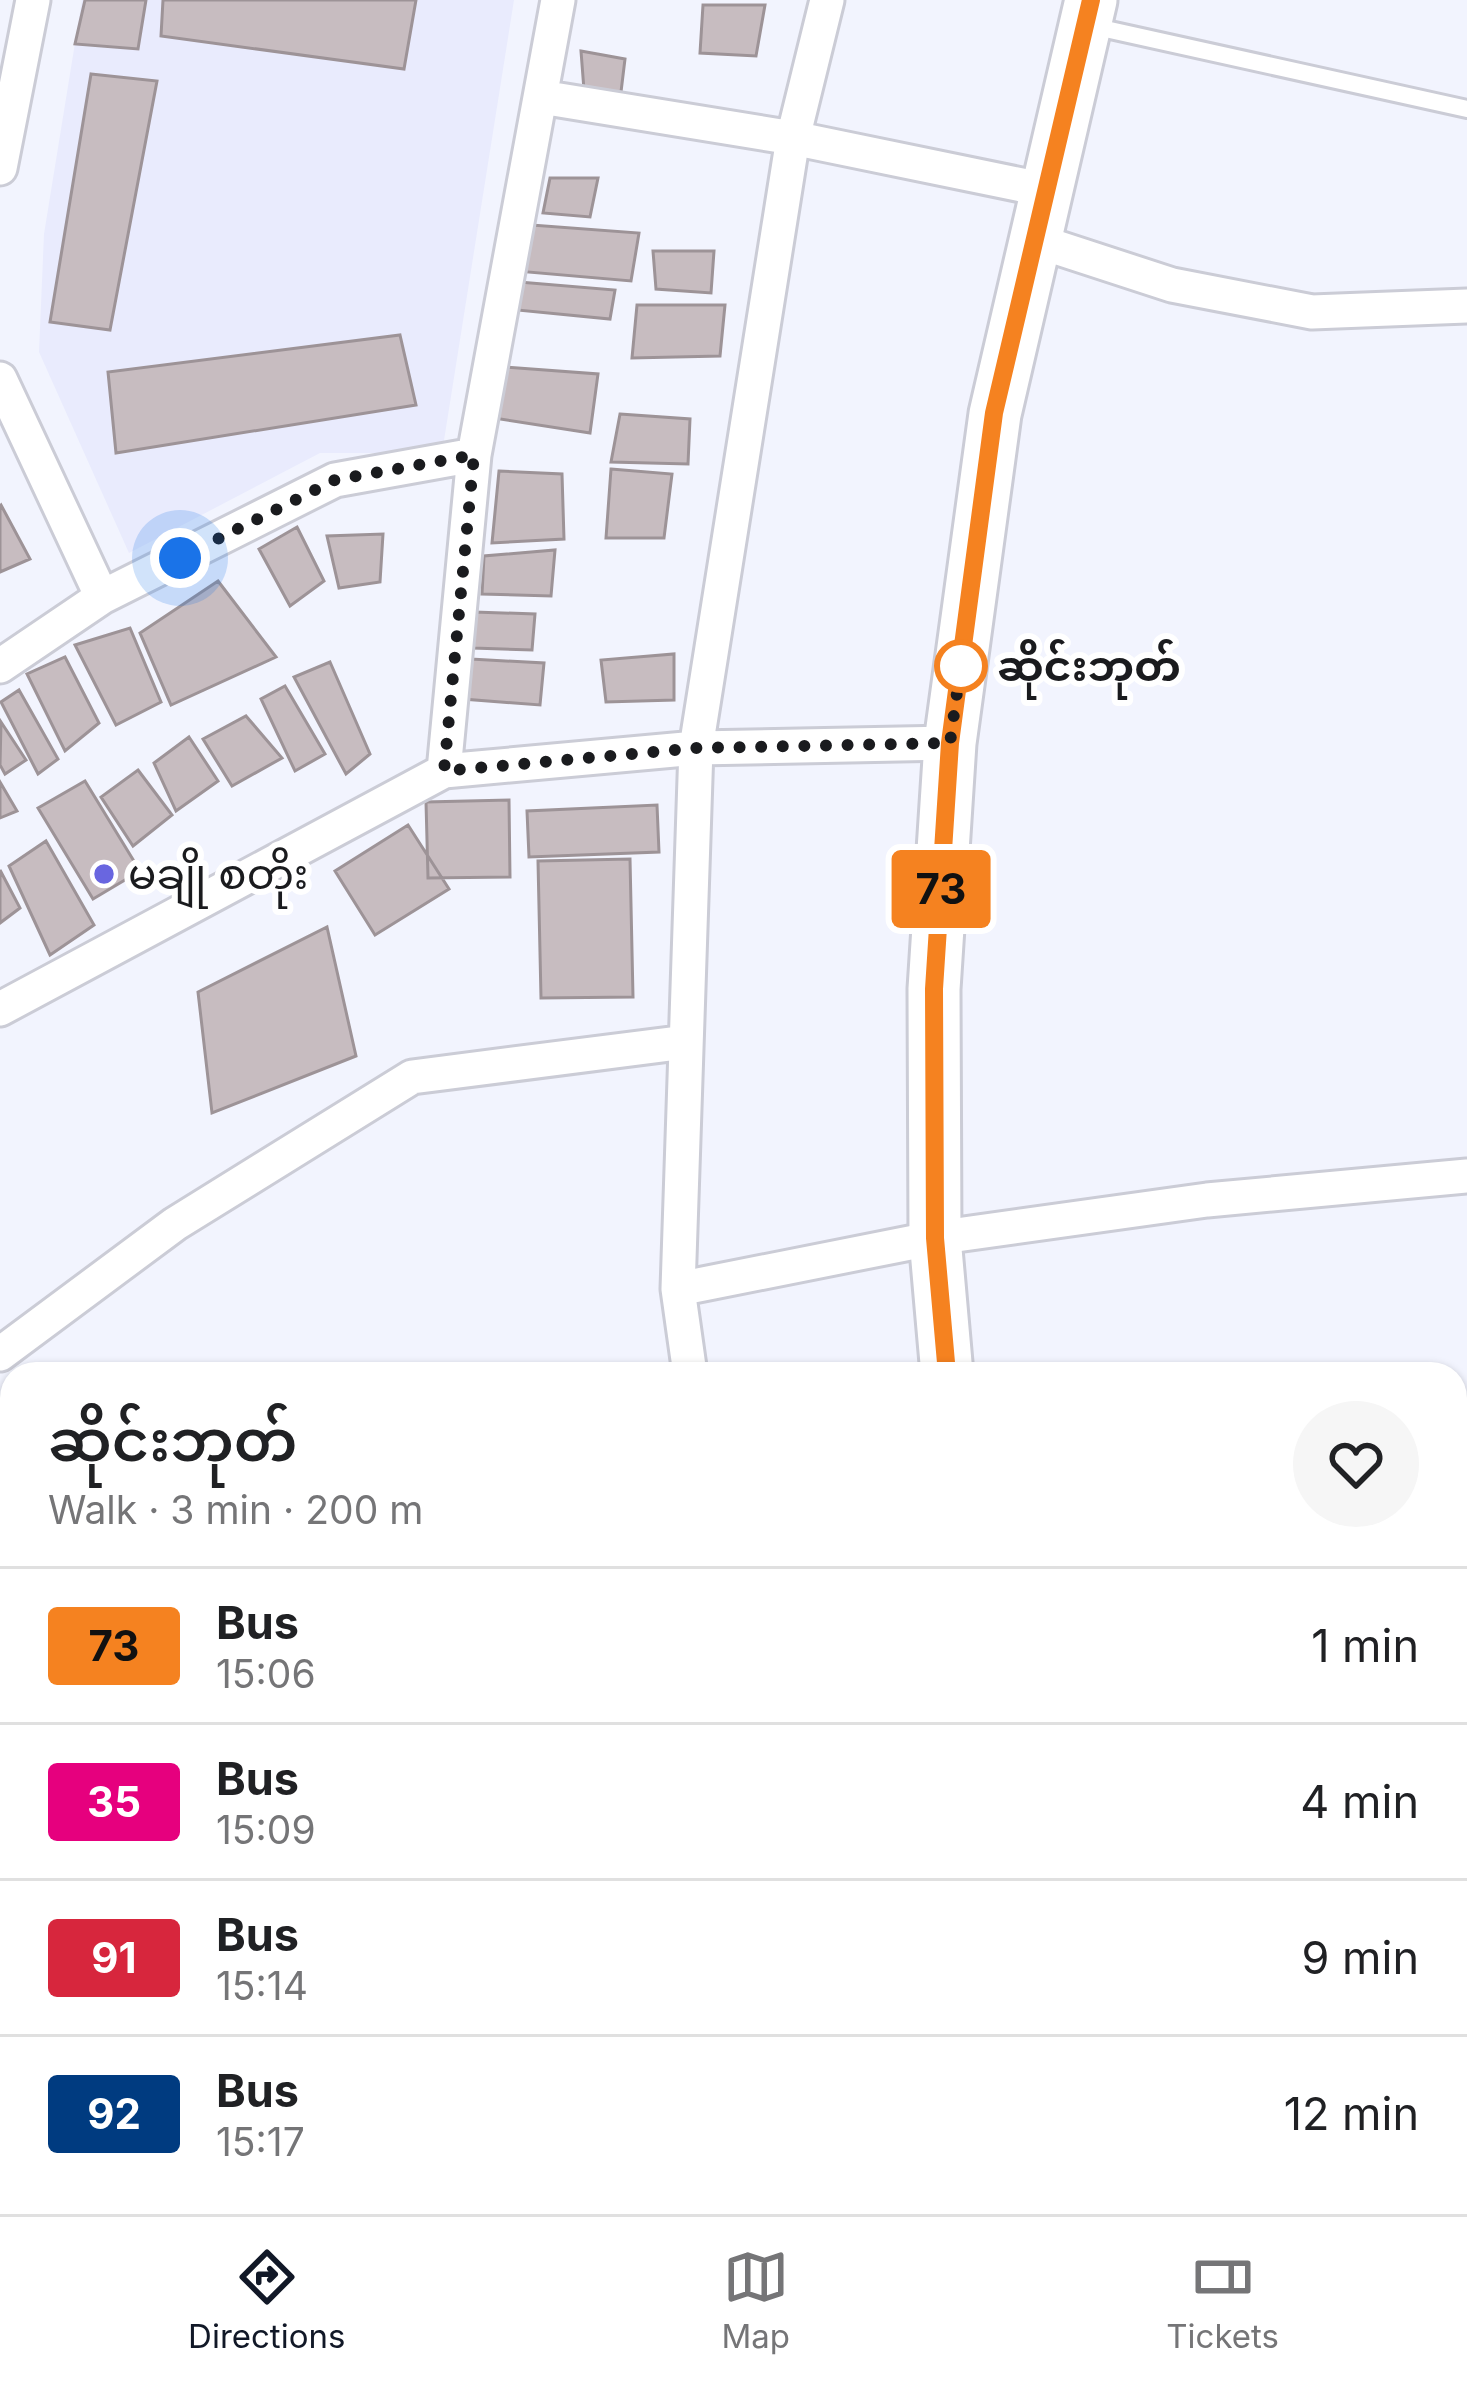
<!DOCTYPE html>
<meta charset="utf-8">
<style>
body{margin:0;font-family:Inter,"Noto Sans Myanmar",sans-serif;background:#f6f6f6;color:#202124;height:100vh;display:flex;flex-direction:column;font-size:45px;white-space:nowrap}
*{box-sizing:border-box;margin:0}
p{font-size:39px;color:#757577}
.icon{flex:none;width:66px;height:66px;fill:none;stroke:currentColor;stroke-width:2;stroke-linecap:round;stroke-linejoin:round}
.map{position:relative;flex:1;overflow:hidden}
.side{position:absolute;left:0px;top:1362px;width:1467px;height:852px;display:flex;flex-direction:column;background:#fff;border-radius:36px 36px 0 0;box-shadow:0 3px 9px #0004}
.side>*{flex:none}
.badge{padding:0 24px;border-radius:9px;font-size:42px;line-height:78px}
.you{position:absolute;width:60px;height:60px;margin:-30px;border:9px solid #fff;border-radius:50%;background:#1a73e8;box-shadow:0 0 0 18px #1a73e833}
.map>.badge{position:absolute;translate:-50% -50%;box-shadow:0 0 0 6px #fff}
.round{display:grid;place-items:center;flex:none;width:126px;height:126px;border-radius:63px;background:#f6f6f6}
.headline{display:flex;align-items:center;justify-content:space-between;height:204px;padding:0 48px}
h1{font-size:57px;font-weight:600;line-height:90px}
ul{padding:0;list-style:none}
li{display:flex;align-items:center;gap:36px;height:156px;padding:0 48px;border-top:3px solid #e0e0e0}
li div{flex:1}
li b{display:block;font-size:45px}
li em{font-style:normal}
li .badge{min-width:132px;font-weight:700;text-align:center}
.menu{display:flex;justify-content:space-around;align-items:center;height:168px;border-top:3px solid #e0e0e0;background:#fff;font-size:33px;color:#757577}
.menu a{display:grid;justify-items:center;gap:6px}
.menu .active{color:#111827}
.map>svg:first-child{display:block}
.built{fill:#e9ebfd}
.building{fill:#c7bcc0;stroke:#9d9397;stroke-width:3}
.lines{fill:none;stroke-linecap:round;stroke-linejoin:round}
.lane-casing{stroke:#cbccd6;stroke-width:22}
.street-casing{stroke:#cbccd6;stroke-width:39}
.secondary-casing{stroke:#cbccd6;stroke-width:51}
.primary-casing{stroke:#cbccd6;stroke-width:57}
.lane{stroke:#fff;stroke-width:16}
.street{stroke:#fff;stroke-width:33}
.secondary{stroke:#fff;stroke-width:45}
.primary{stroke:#fff;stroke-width:51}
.line-casing{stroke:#fff;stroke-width:27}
.line{stroke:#f58220;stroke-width:18}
.walk{stroke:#1a1b1e;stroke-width:12;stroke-dasharray:0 21.6}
.stop-dot{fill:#fff;stroke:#f58220;stroke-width:6}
.poi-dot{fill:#6966e0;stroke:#fff;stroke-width:4.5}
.labels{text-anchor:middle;stroke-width:12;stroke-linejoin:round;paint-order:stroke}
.stop-label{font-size:42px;font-weight:bold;fill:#1a1b1e;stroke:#fff;text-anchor:start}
.poi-label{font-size:42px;fill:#1a1b1e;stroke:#fff;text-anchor:start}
</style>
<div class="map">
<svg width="1467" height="2214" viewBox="0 0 1467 2214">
<rect width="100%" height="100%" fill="#f2f4fe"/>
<path class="built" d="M 82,0 L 514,0 L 442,453 L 320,453 L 129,553 L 39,352 L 44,234 Z"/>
<path class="building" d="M 85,0 L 146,0 L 138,49 L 75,44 Z
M 163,0 L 416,0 L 404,69 L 161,36 Z
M 703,5 L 765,5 L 756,56 L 700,53 Z
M 581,51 L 625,59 L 621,92 L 584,90 Z
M 91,74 L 157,81 L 110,330 L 50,322 Z
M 550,178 L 598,178 L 590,217 L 543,213 Z
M 518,224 L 639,233 L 631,281 L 516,271 Z
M 653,251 L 714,251 L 711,293 L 656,289 Z
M 519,282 L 615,290 L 610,319 L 517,310 Z
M 637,305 L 725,305 L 720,356 L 632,358 Z
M 400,335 L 416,405 L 116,453 L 108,372 Z
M 504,367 L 598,374 L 590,433 L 494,418 Z
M 620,414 L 690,419 L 688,464 L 611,462 Z
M 611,469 L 672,474 L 664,538 L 606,538 Z
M 499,471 L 562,474 L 564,539 L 492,543 Z
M 1,505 L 30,559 L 0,572 L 0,506 Z
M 297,527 L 324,581 L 290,606 L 259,549 Z
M 383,534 L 380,582 L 339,588 L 327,536 Z
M 555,550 L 551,596 L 482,594 L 484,556 Z
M 218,581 L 276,657 L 171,705 L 140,633 Z
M 474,612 L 535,614 L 532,650 L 473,648 Z
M 130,628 L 161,702 L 116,725 L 75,645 Z
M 674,654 L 674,700 L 606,702 L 601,660 Z
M 65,657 L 99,723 L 65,751 L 27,674 Z
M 453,658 L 544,663 L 540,705 L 463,699 Z
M 330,662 L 370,754 L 346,774 L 294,677 Z
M 285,686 L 325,754 L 295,771 L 261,699 Z
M 19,690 L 58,759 L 38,774 L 1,702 Z
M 246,716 L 282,758 L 232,786 L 203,739 Z
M 1,722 L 26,760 L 5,774 L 0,765 Z
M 189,737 L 218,781 L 176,811 L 154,763 Z
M 138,770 L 172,815 L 133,846 L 101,797 Z
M 85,781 L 140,871 L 93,899 L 38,808 Z
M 0,782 L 17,811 L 0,818 Z
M 509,800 L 510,877 L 428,878 L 426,802 Z
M 657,805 L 659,852 L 529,857 L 527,811 Z
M 408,825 L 449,889 L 375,935 L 335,871 Z
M 46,841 L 94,925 L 50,955 L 9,866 Z
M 630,859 L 633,997 L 541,998 L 538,861 Z
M 0,870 L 20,908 L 0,923 Z
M 327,927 L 356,1056 L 212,1113 L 198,992 Z
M 1455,1767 L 1467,1767 L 1467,2025 L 1455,2024 Z
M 628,2202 L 735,2202 L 736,2214 L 629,2214 Z"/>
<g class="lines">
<g class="lane-casing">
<path id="lane" d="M 1092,26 L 1467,109"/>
</g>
<g class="street-casing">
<path id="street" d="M 541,97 L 793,138 L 1046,190
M 0,168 L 33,0
M 1034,240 L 1172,285 L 1312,312 L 1467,306
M 0,379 L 102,597
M 0,666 L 102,597 L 335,480 L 474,455
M 444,771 L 474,455 L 558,0
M 0,1009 L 444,771 L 696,748 L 950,743
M 678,1289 L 935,1238 L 1207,1200 L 1467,1176
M 0,1354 L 175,1224 L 412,1077 L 686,1042
M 690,1374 L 678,1289 L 696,748 L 793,138 L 827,0
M 0,1633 L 12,1860
M 30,2202 L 30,2214
M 484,2202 L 486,2214
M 796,2202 L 798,2214"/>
</g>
<g class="secondary-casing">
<path id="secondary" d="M 1455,2110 L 1467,2112"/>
</g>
<g class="primary-casing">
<path id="primary" d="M 947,1374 L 935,1238 L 934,989 L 950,743 L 995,414 L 1091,0
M 1036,2202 L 1039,2214"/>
</g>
<use href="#lane" class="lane"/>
<use href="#street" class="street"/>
<use href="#secondary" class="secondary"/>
<use href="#primary" class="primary"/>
</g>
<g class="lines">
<g class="line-casing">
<path id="line" d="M 947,1374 L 935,1238 L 934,989 L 950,743 L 994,413 L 1091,0"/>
</g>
<use href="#line" class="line"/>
<path class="walk" d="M 180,558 L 335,480 L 474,455 L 444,771 L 697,748 L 950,743 L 963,649 L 961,666"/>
</g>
<circle class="stop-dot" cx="961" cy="666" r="24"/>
<circle class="poi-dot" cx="104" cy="874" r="12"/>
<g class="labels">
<g class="stop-label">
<text x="997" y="681">ဆိုင်းဘုတ်</text>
</g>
<g class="poi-label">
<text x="128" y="889">မချို စတိုး</text>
</g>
</g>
</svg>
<div class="you" style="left:180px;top:558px"></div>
<b class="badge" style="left:941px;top:889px;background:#f58220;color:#111">73</b>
<section class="side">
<div class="headline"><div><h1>ဆိုင်းဘုတ်</h1><p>Walk · 3 min · 200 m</p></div><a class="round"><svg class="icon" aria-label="heart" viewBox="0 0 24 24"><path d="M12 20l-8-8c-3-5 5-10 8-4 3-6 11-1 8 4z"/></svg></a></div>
<ul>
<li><span class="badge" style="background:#f58220;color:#111">73</span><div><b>Bus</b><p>15:06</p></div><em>1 min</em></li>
<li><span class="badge" style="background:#e6007e;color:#fff">35</span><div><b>Bus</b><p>15:09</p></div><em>4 min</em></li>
<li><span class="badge" style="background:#d7263d;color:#fff">91</span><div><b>Bus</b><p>15:14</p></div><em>9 min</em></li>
<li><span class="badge" style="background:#003b80;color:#fff">92</span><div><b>Bus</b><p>15:17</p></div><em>12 min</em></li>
</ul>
</section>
</div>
<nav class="menu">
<a class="active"><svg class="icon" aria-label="directions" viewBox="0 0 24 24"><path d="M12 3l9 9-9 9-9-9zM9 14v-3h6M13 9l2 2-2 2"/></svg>Directions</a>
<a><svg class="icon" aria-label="map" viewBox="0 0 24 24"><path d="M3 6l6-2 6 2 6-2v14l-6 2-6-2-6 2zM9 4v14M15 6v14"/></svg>Map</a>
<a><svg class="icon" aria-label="tickets" viewBox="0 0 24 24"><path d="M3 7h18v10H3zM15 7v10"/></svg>Tickets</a>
</nav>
